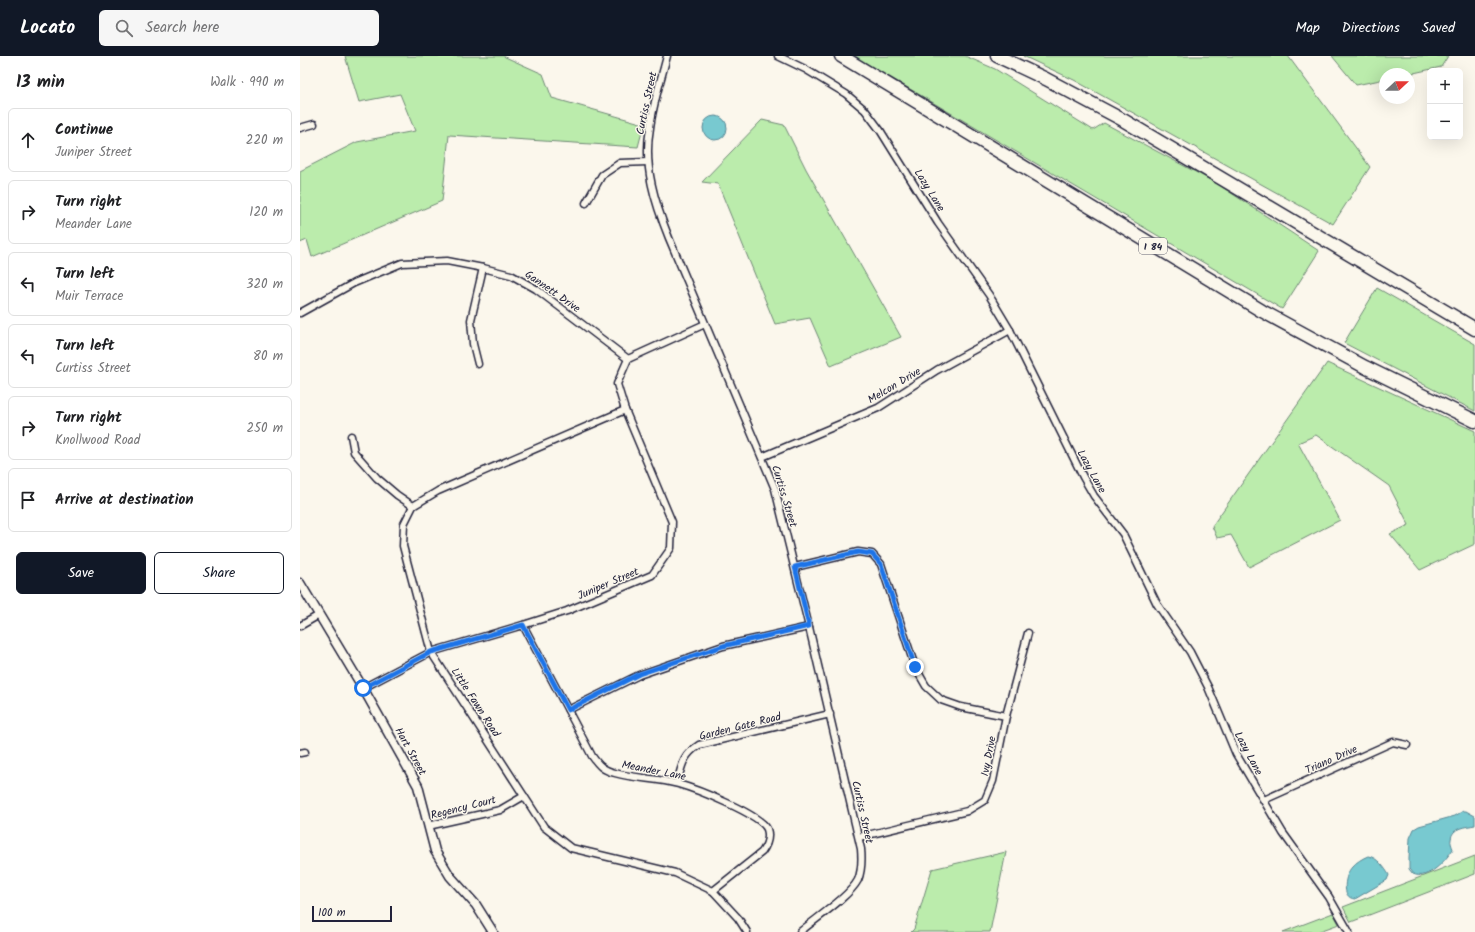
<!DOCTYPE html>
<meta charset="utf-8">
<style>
body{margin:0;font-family:Kalam,sans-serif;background:#f6f6f6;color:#202124}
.controls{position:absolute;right:12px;top:12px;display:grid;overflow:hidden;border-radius:6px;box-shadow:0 4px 16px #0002}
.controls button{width:36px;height:36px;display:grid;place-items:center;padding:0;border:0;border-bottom:1px solid #e0e0e0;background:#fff;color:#202124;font:20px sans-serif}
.compass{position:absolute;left:1079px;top:12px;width:36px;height:36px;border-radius:50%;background:#fff;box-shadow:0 4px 16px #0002;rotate:68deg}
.scale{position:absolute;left:12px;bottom:10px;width:80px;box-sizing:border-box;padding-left:4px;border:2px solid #22223b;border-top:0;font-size:11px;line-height:14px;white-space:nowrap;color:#22223b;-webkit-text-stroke:3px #fbf7ec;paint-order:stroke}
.stop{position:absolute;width:12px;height:12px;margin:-9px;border:3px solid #1a73e8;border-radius:50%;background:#fff}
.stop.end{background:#1a73e8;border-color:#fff;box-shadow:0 1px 4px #0008}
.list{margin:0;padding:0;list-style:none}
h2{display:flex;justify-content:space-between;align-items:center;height:52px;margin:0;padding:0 16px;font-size:17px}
h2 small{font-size:13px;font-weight:400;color:#757577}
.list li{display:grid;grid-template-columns:26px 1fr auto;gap:12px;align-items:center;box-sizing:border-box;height:64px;margin:0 8px 8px;padding:0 8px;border:1px solid #e0e0e0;border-radius:6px}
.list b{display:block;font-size:15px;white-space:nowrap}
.list p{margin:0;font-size:13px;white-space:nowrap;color:#757577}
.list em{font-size:13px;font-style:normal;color:#757577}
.actions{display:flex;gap:8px;padding:12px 16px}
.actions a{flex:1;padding:9px 0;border:1px solid #111827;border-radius:6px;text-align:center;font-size:14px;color:#111827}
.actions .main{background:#111827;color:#fff}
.icon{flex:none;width:22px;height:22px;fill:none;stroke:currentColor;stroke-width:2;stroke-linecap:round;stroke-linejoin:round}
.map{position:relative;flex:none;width:1175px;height:876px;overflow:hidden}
header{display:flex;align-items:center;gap:24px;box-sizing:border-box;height:56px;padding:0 20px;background:#111827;color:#fff}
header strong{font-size:19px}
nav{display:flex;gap:22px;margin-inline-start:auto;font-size:14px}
.search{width:280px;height:36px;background:#f6f6f6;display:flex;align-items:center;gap:10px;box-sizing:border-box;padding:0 14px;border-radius:6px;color:#757577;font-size:15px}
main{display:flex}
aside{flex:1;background:#fff}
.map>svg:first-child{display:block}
</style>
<header>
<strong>Locato</strong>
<div class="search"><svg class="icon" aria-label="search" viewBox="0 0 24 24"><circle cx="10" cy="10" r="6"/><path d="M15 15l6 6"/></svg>Search here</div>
<nav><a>Map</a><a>Directions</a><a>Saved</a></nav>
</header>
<main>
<aside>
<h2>13 min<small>Walk · 990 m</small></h2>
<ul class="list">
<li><svg class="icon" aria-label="ahead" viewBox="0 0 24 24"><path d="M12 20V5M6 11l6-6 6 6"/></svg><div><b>Continue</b><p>Juniper Street</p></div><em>220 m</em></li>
<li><svg class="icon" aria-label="right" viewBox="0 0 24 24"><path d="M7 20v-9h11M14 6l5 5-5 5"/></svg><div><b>Turn right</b><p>Meander Lane</p></div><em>120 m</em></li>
<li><svg class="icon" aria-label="left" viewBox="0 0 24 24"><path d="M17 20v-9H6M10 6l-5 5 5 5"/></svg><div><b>Turn left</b><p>Muir Terrace</p></div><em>320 m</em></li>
<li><svg class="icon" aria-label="left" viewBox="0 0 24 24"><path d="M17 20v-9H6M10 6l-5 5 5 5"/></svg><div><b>Turn left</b><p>Curtiss Street</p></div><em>80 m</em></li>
<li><svg class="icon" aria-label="right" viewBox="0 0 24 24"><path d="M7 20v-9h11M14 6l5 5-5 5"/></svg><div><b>Turn right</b><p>Knollwood Road</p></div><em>250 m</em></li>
<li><svg class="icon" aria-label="arrive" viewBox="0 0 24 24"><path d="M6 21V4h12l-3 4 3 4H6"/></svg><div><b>Arrive at destination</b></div></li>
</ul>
<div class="actions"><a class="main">Save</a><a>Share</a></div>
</aside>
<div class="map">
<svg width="1175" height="876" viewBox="0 0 1175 876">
<rect width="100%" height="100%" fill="#fbf7ec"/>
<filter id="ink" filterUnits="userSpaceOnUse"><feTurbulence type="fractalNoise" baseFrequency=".025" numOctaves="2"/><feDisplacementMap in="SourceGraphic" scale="8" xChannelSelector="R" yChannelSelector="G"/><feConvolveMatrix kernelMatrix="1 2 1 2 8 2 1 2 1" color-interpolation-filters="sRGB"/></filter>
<g filter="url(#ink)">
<!-- green -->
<g fill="#bbecac" stroke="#6e8774">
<polygon points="45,0 203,0 243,18 252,42 344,68 338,91 149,79 142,145 12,201 7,184 0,187 0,115 57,86 115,75 100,38 59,46"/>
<polygon points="549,0 665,0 695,13 793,74 804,67 916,127 1019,195 982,253 593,23"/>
<polygon points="723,0 988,0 1070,111 1033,168 774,24"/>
<polygon points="1032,0 1148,0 1141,11 1109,18 1085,18 1085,23 1056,29"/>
<polygon points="462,64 484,69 506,113 601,281 531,310 510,262 475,268 418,128 402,126"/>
<polygon points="1077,232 1175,288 1175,355 1044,287"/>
<polygon points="1027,307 1175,375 1175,488 1120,514 1090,478 1109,469 1089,430 1016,379 998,387 1040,464 949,511 931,479 917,482 912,470"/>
<polygon points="706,796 690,876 611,876 614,873 632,813"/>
<polygon points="1175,800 1175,818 1051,866 1043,851"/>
<polygon points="1033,857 1039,868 1017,876 983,876"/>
</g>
<!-- water -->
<g fill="#78c9d0" stroke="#568694">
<circle cx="415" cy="72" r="12"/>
<path d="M 1163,755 L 1166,755 L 1175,760 L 1175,769 C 1166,771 1152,771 1151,783 C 1150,786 1152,790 1153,793 C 1146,804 1128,825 1113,818 L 1109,813 L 1109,802 L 1110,782 L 1114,773 L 1119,770 L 1155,760 Z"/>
<path d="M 1068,800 C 1077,801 1085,812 1089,819 L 1087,824 L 1055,843 C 1040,842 1045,818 1052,811 C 1056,806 1063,802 1068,800 Z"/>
</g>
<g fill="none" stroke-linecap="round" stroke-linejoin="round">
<!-- minor casing -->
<g stroke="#22223b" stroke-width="9">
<g id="minor">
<path d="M 367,0 C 361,24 353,47 350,72 C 343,110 355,147 369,182 L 475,433 L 509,571 L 561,793 C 562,804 562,814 558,824 C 549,841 515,863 500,876"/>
<polyline points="478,0 505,13 546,38 565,54 580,74 638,167 689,239 710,274 783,421 794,440 823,478 857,548 890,596 908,631 936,698 983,777 1029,841 1049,876"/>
<polyline points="0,72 14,68"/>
<polyline points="286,147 302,119 320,107 348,106"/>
<polyline points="0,257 54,227 102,207 147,205 183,212 211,219 236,233 328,303"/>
<polyline points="178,308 173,288 171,264 183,212"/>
<polyline points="325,354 138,435 113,450 104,468 103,490 131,596 244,771 271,792 375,817 413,835 438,862 447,876"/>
<polyline points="51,380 54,396 77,422 97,439 113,450"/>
<polyline points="462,401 578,352 637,314 710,274"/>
<polyline points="495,511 558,496 572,498 581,508 615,611 626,630 641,644 661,651 706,660"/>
<path d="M 223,569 L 292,700 C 299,710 303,714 315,717 C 336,723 358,722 378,728 C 396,733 460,758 467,773 C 470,782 467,789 462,796 L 413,835"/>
<polyline points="0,570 19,559"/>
<polyline points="63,632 131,596 223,569 267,555 352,519 371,492 372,466 325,354 317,328 328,303 405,268"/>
<polyline points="268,654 339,619 423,590 509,571"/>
<polyline points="0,697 5,696"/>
<path d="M 377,727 C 382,710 382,700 399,689 L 530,658"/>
<polyline points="964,744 1093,686 1107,689"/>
<polyline points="128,770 200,754 224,740"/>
<polyline points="559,781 667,755 685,744 693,725 706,660 728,577"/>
</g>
</g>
<!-- tertiary casing -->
<g stroke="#22223b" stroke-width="11">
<polyline id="tertiary" points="0,527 63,632 118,730 135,795 150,820 176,849 193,876"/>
</g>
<!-- motorway casing -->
<g stroke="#22223b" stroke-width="15">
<g id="motorway">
<polyline points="541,0 962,255 1065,311 1175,365"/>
<polyline points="697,0 746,23 823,64 1175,273"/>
</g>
</g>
<!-- minor -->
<use href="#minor" stroke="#fbf7ec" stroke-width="6"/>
<!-- tertiary -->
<use href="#tertiary" stroke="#fbf7ec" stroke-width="8"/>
<!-- motorway -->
<use href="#motorway" stroke="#fbf7ec" stroke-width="12"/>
</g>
</g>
<g fill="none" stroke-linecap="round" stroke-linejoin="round" filter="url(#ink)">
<!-- route -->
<polyline stroke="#1a73e8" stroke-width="5" points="63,632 131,596 223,569 268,654 339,618 423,590 509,570 495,511 558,496 572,498 581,508 615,611"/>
</g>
<g text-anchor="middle" stroke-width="3" stroke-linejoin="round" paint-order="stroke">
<!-- shield labels -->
<rect fill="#fbf7ec" stroke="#636270" stroke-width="1" x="839" y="182" width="28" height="16" rx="3"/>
<g font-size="10" font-weight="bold" fill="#22223b">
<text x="853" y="194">I 84</text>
</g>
<!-- street labels -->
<g font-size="11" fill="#22223b" stroke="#fbf7ec">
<text transform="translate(346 47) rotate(-78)" y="4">Curtiss Street</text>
<text transform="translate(630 134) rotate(58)" y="4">Lazy Lane</text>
<text transform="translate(253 235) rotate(35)" y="4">Gannett Drive</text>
<text transform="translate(594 329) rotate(-31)" y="4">Melcon Drive</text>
<text transform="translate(792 415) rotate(61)" y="4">Lazy Lane</text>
<text transform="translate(485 440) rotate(73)" y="4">Curtiss Street</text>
<text transform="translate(308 527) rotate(-23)" y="4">Juniper Street</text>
<text transform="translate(176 646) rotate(57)" y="4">Little Fawn Road</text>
<text transform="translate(440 670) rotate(-14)" y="4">Garden Gate Road</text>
<text transform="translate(111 695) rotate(61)" y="4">Hart Street</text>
<text transform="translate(949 697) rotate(62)" y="4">Lazy Lane</text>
<text transform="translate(688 700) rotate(-79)" y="4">Ivy Drive</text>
<text transform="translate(1031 703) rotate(-24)" y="4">Triano Drive</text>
<text transform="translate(354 714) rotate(11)" y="4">Meander Lane</text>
<text transform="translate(163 751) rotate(-14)" y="4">Regency Court</text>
<text transform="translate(563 756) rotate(77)" y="4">Curtiss Street</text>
</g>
</g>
</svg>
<div class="controls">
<button>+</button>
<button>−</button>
</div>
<svg class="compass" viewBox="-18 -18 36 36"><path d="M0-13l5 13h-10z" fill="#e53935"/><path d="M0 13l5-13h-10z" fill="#757577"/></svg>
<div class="scale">100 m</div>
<div class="stop" style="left:63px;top:632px"></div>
<div class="stop end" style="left:615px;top:611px"></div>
</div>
</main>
